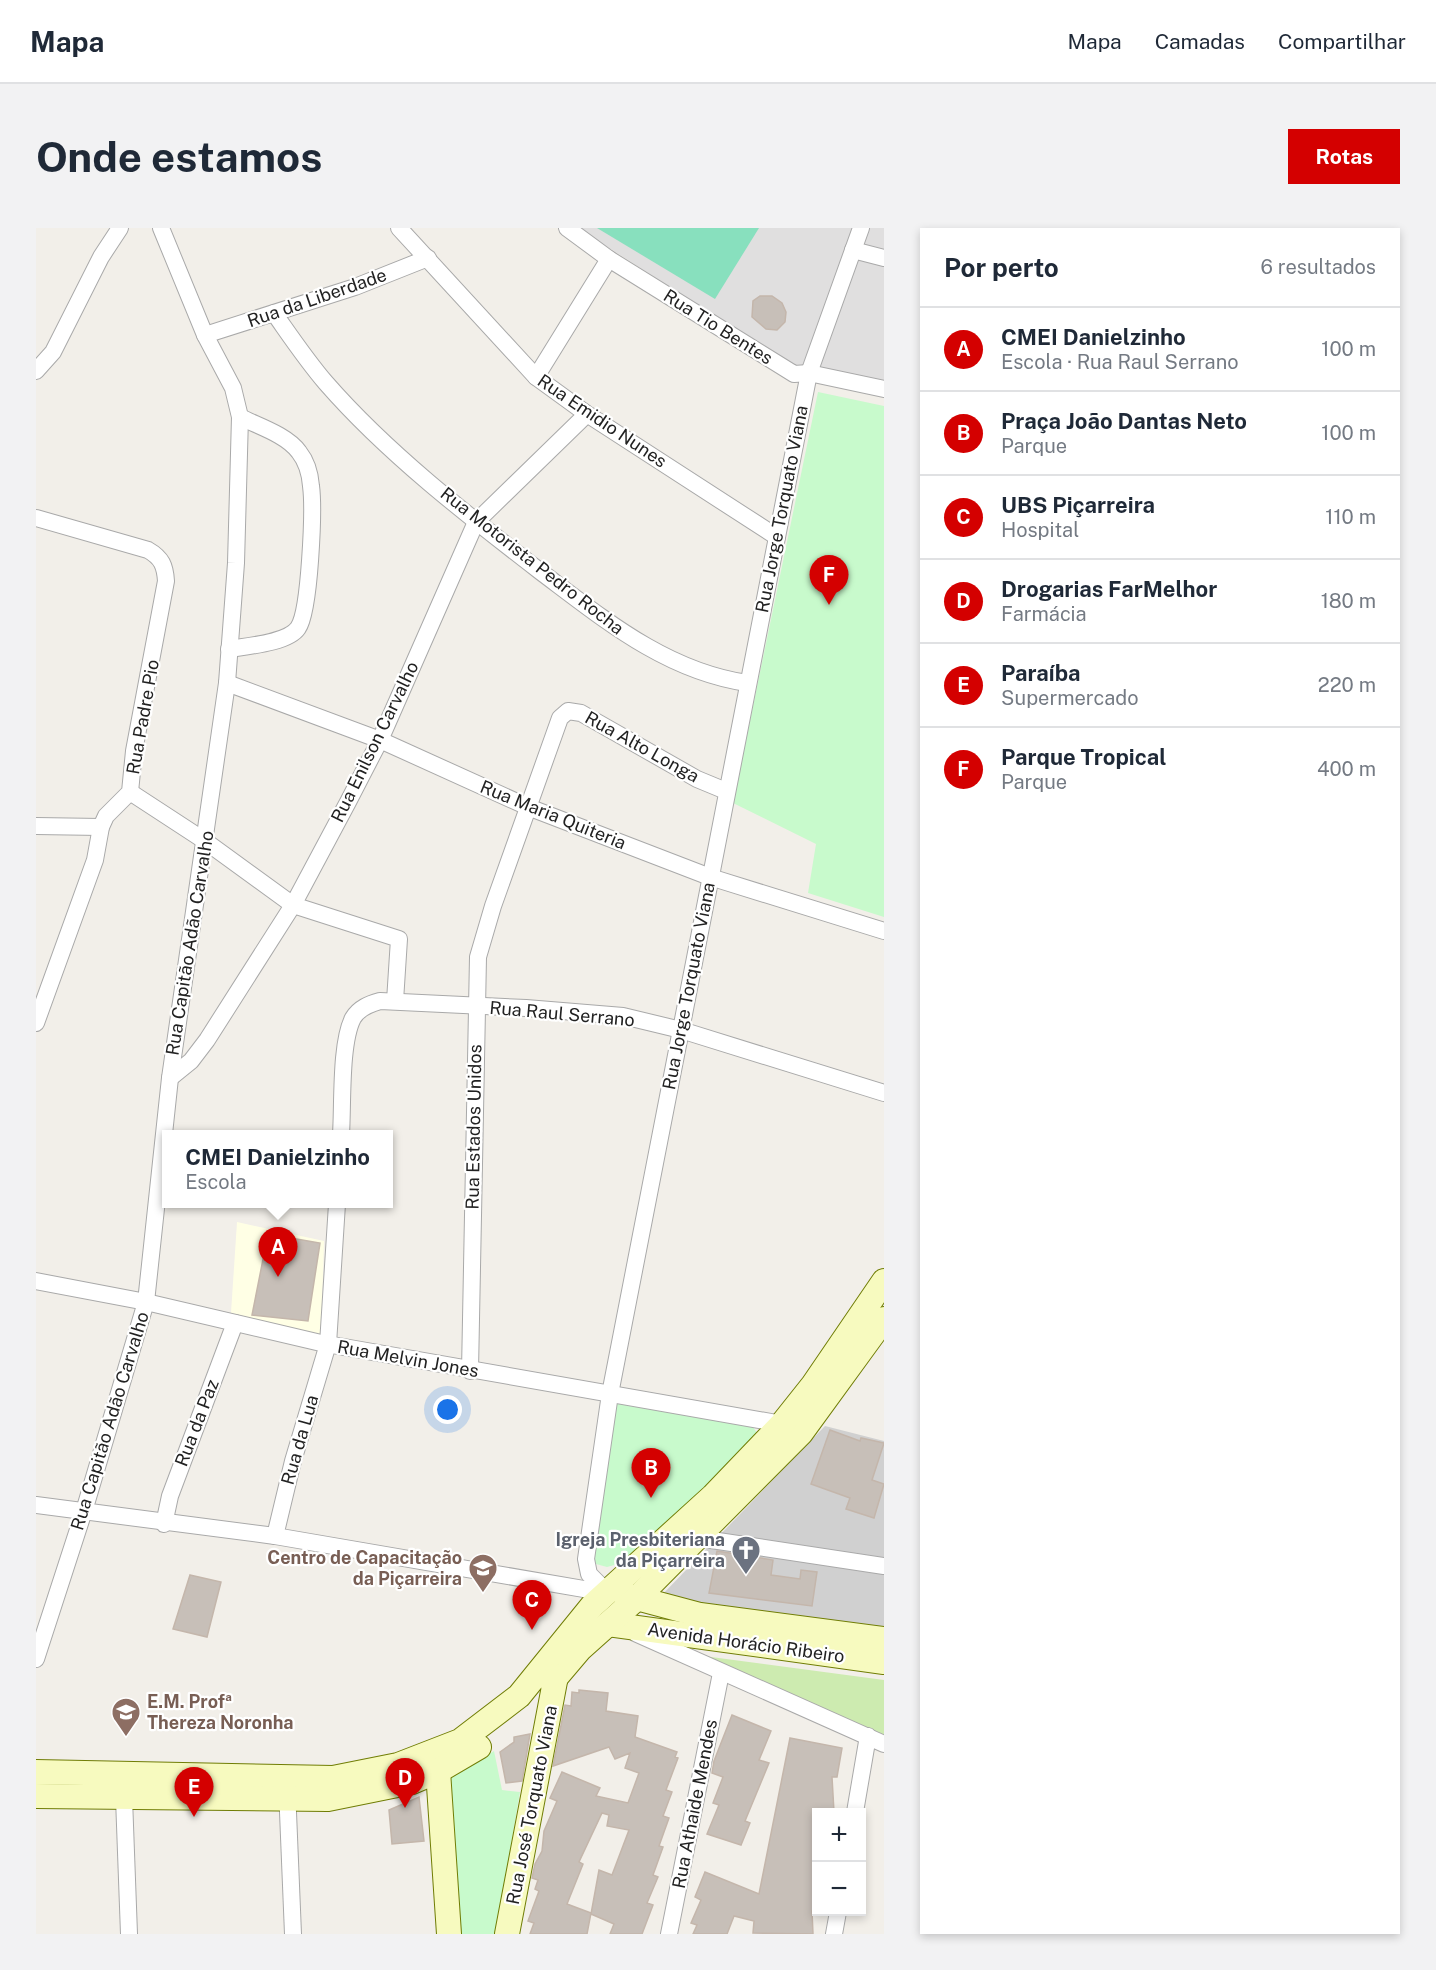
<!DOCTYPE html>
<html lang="pt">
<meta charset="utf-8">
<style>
body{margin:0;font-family:"Public Sans",sans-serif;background:#f2f2f3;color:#1f2937}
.controls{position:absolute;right:18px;bottom:18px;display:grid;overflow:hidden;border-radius:0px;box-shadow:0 3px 9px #0003}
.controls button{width:54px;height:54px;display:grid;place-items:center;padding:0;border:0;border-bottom:2px solid #e0e1e3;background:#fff;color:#1f2937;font:30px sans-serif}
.you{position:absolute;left:412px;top:1182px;width:21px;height:21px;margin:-15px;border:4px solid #fff;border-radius:50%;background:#1a73e8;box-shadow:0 0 0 9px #1a73e833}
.badge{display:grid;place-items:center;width:39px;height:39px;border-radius:50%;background:#d40000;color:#fff;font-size:20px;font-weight:700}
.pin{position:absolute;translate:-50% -50px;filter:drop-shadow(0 2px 3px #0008)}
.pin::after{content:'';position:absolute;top:32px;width:21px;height:18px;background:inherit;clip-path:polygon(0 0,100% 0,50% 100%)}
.popup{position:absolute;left:126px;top:902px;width:231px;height:78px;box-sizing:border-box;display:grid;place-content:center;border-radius:0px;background:#fff;filter:drop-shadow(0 2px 4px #0005);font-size:20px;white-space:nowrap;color:#747a83}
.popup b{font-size:22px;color:#1f2937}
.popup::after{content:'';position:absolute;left:50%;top:100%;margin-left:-12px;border:12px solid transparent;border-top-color:#fff}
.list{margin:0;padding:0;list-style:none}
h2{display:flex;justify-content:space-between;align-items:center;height:78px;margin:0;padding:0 24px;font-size:26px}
h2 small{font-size:20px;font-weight:400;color:#747a83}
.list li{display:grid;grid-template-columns:39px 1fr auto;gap:18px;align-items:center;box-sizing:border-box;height:84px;padding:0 24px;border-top:2px solid #e0e1e3}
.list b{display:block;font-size:22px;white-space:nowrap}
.list p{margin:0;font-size:20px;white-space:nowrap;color:#747a83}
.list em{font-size:20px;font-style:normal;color:#747a83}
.map{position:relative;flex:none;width:848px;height:1706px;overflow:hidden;border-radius:0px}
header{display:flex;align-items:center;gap:36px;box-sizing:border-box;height:84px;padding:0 30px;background:#fff;border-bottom:2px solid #e0e1e3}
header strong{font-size:28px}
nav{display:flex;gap:33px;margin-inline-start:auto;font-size:21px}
.intro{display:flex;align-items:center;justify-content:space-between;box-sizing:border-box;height:144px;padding:0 36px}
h1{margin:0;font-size:42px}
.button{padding:15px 27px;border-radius:0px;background:#d40000;color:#fff;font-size:21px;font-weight:700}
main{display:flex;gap:36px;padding:0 36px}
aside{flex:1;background:#fff;border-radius:0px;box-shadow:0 3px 9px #0003}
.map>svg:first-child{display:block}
</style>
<header>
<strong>Mapa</strong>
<nav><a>Mapa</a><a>Camadas</a><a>Compartilhar</a></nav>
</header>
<div class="intro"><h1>Onde estamos</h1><a class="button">Rotas</a></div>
<main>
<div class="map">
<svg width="848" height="1706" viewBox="0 0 848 1706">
<rect width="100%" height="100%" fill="#f2efe9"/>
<!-- residential -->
<polygon fill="#e0dfdf" points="542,0 848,0 848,165 776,150"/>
<!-- education -->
<polygon fill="#ffffe5" points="201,994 288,1013 285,1107 195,1085"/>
<!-- religious -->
<polygon fill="#d0d0d0" points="789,1198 848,1213 848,1403 626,1373 625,1368"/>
<!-- grass -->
<polygon fill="#cdebb0" points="660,1427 848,1452 848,1511"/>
<!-- park -->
<g fill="#c8facc">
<polygon points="782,164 848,178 848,689 772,665 780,616 697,575"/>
<polygon points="581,1175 717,1199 725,1211 600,1331 571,1339 560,1336 558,1330"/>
<polygon points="458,1523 466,1562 484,1564 460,1706 418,1706 413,1551"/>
</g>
<!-- pitch -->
<polygon fill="#88e0be" points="561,0 723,0 679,71"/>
<!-- building -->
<g fill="#c7bfb8" stroke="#c4b6ab" stroke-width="1.5">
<polygon points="724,68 736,68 746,75 750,84 749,94 741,102 730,101 716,89 717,73"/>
<polygon points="232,1006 284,1015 272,1093 216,1087"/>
<polygon points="794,1202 824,1213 825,1210 848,1215 836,1252 848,1256 838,1290 810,1281 814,1270 775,1256"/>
<polygon points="681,1323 737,1332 735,1347 764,1351 765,1342 781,1344 776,1378 673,1365"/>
<polygon points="154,1347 185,1354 171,1409 137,1401"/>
<polygon points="543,1462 572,1465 570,1483 602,1488 599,1509 641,1524 639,1529 642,1530 630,1562 636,1564 627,1588 633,1590 623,1618 627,1619 617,1647 622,1649 611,1675 617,1677 606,1706 574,1706 578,1696 555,1686 563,1642 576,1647 593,1602 571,1598 573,1587 566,1585 543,1634 547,1636 531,1676 555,1685 551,1706 494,1706 498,1695 492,1693 503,1663 499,1661 502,1652 496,1650 499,1636 506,1623 508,1603 521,1573 514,1570 526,1544 564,1560 560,1568 592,1575 603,1545 589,1540 594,1525 579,1531 573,1519 517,1538 529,1477 535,1478 536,1464 543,1465"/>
<polygon points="696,1487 735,1503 723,1532 733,1535 709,1593 714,1595 705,1617 671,1606 683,1577 677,1575 687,1549 676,1545 678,1533"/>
<polygon points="494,1506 486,1553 470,1555 464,1524 478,1514 478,1509"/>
<polygon points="754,1510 806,1520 801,1549 796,1549 798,1584 780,1584 780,1683 776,1683 777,1706 717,1705 718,1693 698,1688 691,1706 657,1706 661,1697 655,1695 665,1672 659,1669 669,1644 723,1666"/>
<polygon points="383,1569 388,1613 356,1616 353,1582"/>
</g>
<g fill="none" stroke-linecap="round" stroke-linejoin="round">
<!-- street casing -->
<g stroke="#a9a9a9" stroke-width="18">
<g id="street">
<polyline points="363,0 500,149 551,186 741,309"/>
<polyline points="531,0 573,31 758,146 773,145 848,161"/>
<polyline points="817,22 848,30"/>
<path d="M 238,85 C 255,109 271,133 290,155 C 351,225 431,287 505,344 C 569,392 630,443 711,455"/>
<polyline points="169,107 319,59 392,30"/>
<polyline points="0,143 17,124 65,29 84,0"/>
<polyline points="500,149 573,31"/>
<path d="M 0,290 L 112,322 C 126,330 129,338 130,353 L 98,523 L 94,564 L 70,588 L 65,599 L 59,632 L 0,795"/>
<path d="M 193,421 C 211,418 252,415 262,400 C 274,383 278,281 275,258 C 274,245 271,234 263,224 C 251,207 222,198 204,189"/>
<polyline points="191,455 344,512 492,579 674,649 848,703"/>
<polyline points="94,564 169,613 257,677 363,711 359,773"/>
<polyline points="0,598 65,599"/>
<polyline points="134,850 155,833 171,812 257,677 312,574 344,512 440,294 551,186"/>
<path d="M 305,906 C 307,877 304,815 317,790 C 323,780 333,776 344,773 L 490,780 L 587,788 L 645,802 L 848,865"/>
<polyline points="0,1053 110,1074 285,1115 746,1196"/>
<polyline points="434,1143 442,729 457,678 524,490 532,483 545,485 661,551 690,563"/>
<polyline points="0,1277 239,1308 571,1365"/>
<polyline points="128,1296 134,1268 199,1095"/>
<polyline points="239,1308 257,1233 292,1116 301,976"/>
<polyline points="662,1310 848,1338"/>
<polyline points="572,1365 553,1346 550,1331 574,1166 773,145 825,0"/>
<polyline points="599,1405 848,1516"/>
<polyline points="0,1431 48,1283 110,1074 134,850 191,455 200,335 204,189 197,160 169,107 125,0"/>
<polyline points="251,1560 257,1706"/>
<polyline points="88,1570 93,1706"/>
<polyline points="819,1584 832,1508"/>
<polyline points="633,1706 685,1445"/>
<polyline points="798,1706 802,1684"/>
</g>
</g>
<!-- secondary casing -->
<g stroke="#707d05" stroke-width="26">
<g id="secondary">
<polyline points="589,1367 664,1387 848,1411"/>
<polyline points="572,1396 848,1434"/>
<polyline points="516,1454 544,1421 601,1370 765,1205 848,1091"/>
<polyline points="402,1543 413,1706"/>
<polyline points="0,1544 297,1550 362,1537 424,1513 483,1468 556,1378 677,1268 746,1196 777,1157 848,1053"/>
<polyline points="0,1568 292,1571 376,1554 402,1543 443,1519"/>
<polyline points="471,1706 520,1448"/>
</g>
</g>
<!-- street -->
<use href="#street" stroke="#fff" stroke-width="16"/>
<!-- secondary -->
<use href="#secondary" stroke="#f7fabf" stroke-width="24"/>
</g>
<!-- icons -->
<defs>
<g id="church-pin" transform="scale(1.5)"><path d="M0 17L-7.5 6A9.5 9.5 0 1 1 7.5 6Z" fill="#6b7280" stroke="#fff"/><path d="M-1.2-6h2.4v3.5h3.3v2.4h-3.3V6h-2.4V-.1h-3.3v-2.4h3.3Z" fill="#fff"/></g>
<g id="university-pin" transform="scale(1.5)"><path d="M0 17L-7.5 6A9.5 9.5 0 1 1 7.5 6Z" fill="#8d6e63" stroke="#fff"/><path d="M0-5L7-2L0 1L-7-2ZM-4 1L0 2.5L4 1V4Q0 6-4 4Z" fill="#fff"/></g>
<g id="school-pin" transform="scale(1.5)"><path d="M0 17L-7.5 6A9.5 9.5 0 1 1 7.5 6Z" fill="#8d6e63" stroke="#fff"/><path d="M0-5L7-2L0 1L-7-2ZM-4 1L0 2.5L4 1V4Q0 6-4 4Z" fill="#fff"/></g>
</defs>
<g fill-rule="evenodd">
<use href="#church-pin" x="710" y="1322"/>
<use href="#university-pin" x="447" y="1340"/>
<use href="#school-pin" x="90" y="1484"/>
</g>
<g text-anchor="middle" stroke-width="4.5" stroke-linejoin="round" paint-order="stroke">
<!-- street labels -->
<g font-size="18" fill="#222" stroke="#fff">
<text transform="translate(281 70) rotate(-19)" y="6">Rua da Liberdade</text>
<text transform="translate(682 99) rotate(32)" y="6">Rua Tio Bentes</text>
<text transform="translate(566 193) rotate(34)" y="6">Rua Emidio Nunes</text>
<text transform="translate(746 281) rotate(-79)" y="6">Rua Jorge Torquato Viana</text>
<text transform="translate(496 333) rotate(38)" y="6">Rua Motorista Pedro Rocha</text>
<text transform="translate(107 489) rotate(-80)" y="6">Rua Padre Pio</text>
<text transform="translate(339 514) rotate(-64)" y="6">Rua Enilson Carvalho</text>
<text transform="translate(606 519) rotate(29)" y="6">Rua Alto Longa</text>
<text transform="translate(517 587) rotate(22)" y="6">Rua Maria Quiteria</text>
<text transform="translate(154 715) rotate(-81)" y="6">Rua Capitão Adão Carvalho</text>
<text transform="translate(653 758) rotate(-79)" y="6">Rua Jorge Torquato Viana</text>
<text transform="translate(526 786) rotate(5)" y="6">Rua Raul Serrano</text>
<text transform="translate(438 899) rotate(-89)" y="6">Rua Estados Unidos</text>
<text transform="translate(372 1131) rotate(10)" y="6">Rua Melvin Jones</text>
<text transform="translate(74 1193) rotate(-73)" y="6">Rua Capitão Adão Carvalho</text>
<text transform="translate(161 1195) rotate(-69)" y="6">Rua da Paz</text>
<text transform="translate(264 1212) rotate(-74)" y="6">Rua da Lua</text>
<text transform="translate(710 1415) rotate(8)" y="6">Avenida Horácio Ribeiro</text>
<text transform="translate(659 1576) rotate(-79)" y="6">Rua Athaide Mendes</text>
<text transform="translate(496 1577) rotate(-79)" y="6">Rua José Torquato Viana</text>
</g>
<!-- worship labels -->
<g font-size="18" font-weight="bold" fill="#5b616d" stroke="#fff" text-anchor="end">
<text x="689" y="1318">Igreja Presbiteriana<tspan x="689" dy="21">da Piçarreira</tspan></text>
</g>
<!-- education labels -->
<g font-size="18" font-weight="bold" fill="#785e54" stroke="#fff" text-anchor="end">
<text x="426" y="1336">Centro de Capacitação<tspan x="426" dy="21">da Piçarreira</tspan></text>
<text x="111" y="1480" text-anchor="start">E.M. Profª<tspan x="111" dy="21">Thereza Noronha</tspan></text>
</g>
</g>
</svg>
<div class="controls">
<button>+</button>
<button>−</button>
</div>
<div class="you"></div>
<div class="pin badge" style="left:242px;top:1049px">A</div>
<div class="popup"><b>CMEI Danielzinho</b>Escola</div>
<div class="pin badge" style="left:615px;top:1270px">B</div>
<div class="pin badge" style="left:496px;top:1402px">C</div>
<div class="pin badge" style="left:369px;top:1580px">D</div>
<div class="pin badge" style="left:158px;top:1589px">E</div>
<div class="pin badge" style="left:793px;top:377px">F</div>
</div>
<aside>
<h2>Por perto<small>6 resultados</small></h2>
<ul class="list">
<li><span class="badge">A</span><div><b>CMEI Danielzinho</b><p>Escola · Rua Raul Serrano</p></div><em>100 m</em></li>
<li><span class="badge">B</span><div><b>Praça João Dantas Neto</b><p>Parque</p></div><em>100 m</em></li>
<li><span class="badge">C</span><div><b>UBS Piçarreira</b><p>Hospital</p></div><em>110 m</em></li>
<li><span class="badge">D</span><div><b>Drogarias FarMelhor</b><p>Farmácia</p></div><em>180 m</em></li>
<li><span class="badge">E</span><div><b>Paraíba</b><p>Supermercado</p></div><em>220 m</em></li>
<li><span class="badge">F</span><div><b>Parque Tropical</b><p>Parque</p></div><em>400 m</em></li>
</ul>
</aside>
</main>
